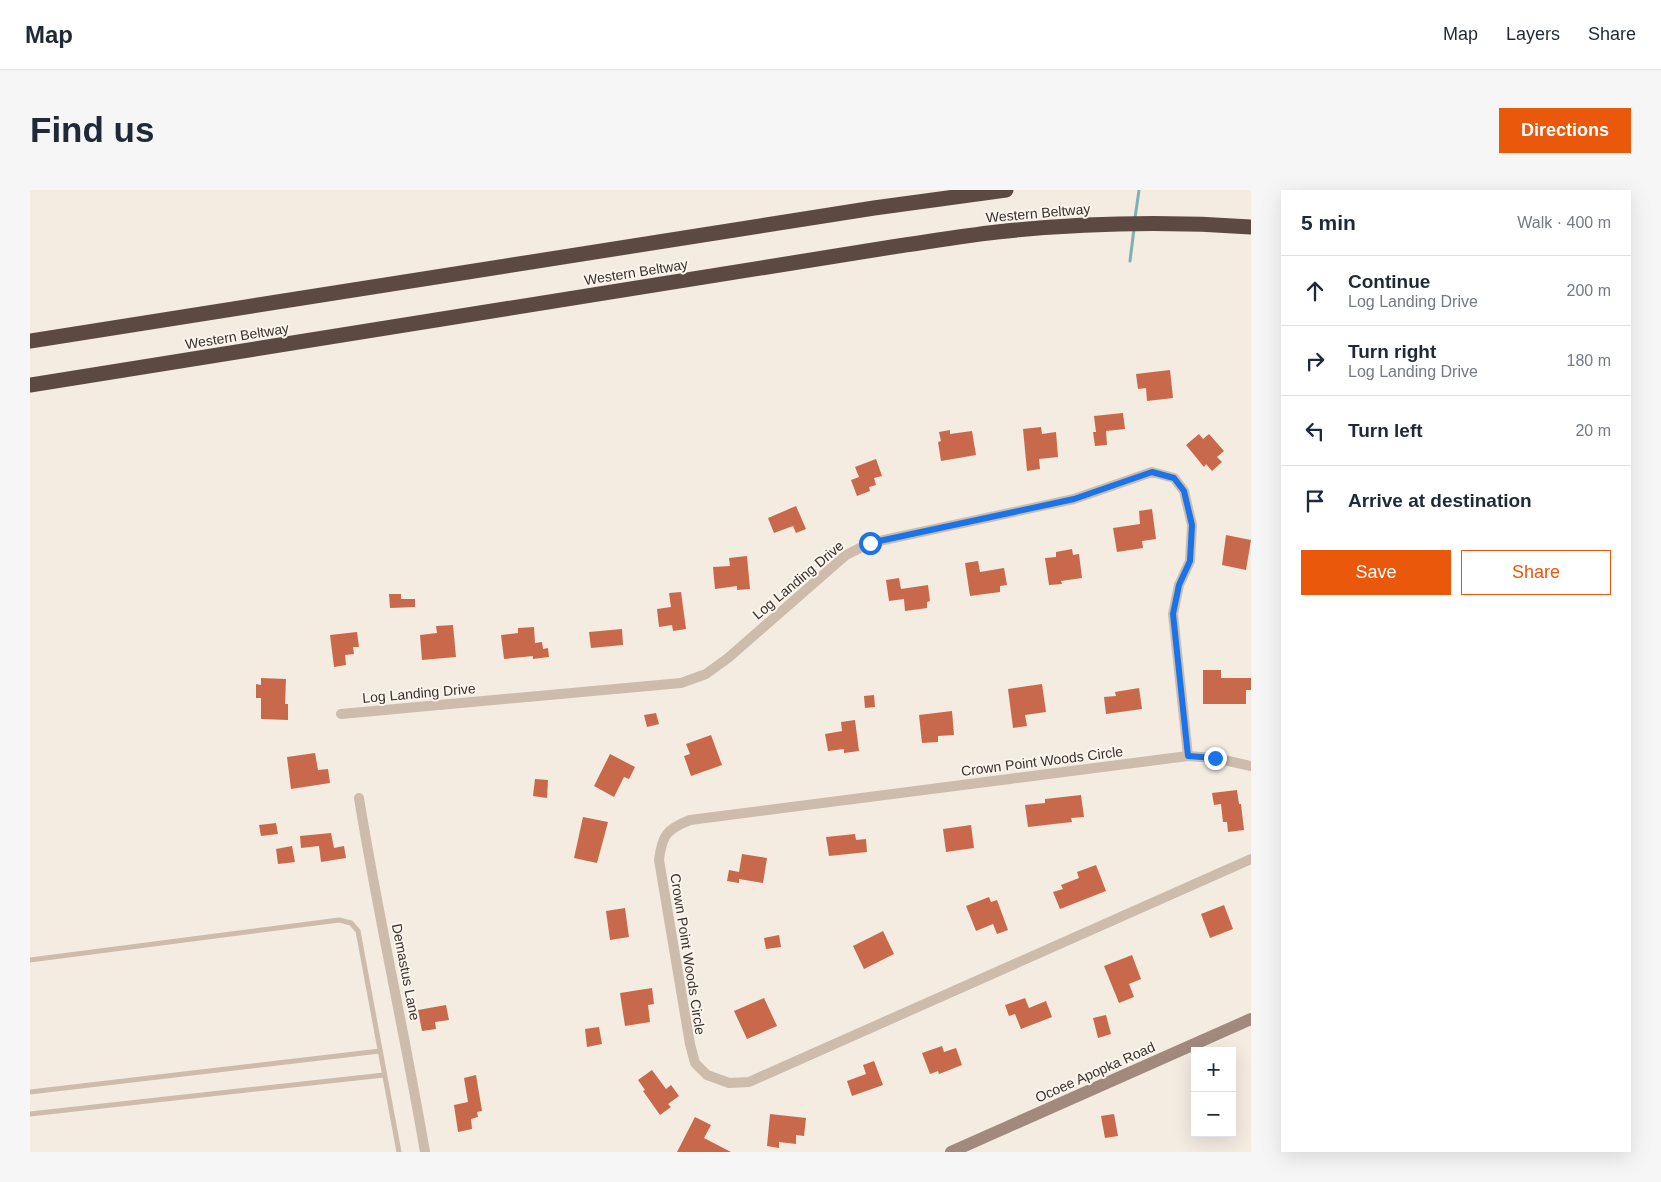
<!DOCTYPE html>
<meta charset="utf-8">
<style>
body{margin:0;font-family:Arial,sans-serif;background:#f6f6f7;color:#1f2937}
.controls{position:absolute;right:15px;bottom:15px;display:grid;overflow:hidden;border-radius:0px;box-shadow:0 5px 20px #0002}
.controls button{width:45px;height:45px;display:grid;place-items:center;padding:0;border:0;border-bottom:1px solid #e0e1e3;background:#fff;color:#1f2937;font:25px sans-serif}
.stop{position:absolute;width:15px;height:15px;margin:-11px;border:4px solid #1a73e8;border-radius:50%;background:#fff}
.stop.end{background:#1a73e8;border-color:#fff;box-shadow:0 1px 5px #0008}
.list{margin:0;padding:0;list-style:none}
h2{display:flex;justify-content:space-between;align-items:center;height:65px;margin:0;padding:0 20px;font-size:21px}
h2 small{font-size:16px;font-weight:400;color:#747a83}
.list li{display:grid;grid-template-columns:32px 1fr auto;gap:15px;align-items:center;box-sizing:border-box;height:70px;padding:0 20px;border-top:1px solid #e0e1e3}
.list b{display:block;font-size:19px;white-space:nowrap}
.list p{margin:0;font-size:16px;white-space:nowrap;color:#747a83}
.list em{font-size:16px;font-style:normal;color:#747a83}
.actions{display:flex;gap:10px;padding:15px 20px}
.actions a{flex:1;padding:11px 0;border:1px solid #ea580c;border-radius:0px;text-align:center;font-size:18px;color:#ea580c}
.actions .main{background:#ea580c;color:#fff}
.icon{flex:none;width:28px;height:28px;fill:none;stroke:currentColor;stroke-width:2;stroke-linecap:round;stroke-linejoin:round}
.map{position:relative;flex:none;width:1221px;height:962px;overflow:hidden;border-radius:0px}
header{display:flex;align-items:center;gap:30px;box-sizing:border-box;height:70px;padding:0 25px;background:#fff;border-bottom:1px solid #e0e1e3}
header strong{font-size:24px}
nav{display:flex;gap:28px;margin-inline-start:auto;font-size:18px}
.intro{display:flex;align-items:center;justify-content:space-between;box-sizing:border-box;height:120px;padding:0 30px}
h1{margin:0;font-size:35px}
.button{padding:12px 22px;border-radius:0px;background:#ea580c;color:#fff;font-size:18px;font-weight:700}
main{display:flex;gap:30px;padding:0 30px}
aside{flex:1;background:#fff;border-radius:0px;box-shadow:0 5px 20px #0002}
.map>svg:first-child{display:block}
</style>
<header>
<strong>Map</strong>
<nav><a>Map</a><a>Layers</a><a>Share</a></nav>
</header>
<div class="intro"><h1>Find us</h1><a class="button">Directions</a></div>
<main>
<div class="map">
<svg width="1221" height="962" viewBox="0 0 1221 962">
<rect width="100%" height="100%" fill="#f4ebe1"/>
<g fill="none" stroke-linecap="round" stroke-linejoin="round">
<!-- stream -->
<g stroke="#7fb0b2" stroke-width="3">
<polyline points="1105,28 1109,0"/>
<polyline points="1100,71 1104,39"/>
</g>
</g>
<!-- building -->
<g fill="#c8694b">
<polygon points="1140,180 1143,208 1117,211 1116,198 1108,199 1106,184"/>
<polygon points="1093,223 1095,239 1076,241 1077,255 1065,256 1063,242 1066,242 1064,226"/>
<polygon points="1011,237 1012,244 1026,242 1028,267 1009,269 1010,279 997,281 993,239"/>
<polygon points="920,240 920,244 942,241 946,265 911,271 908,252 911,251 909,242"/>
<polygon points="1169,244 1173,249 1179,244 1194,261 1187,267 1192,272 1182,281 1176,274 1174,277 1156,255"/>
<polygon points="846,269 852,286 844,288 846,295 839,297 840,301 827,306 821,290 829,287 825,277"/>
<polygon points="766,316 776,339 766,343 763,336 744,343 738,328"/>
<polygon points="1122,319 1126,349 1112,351 1113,358 1087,362 1083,338 1110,334 1109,321"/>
<polygon points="1196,345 1221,350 1216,380 1192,375"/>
<polygon points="1042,359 1043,365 1049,364 1052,388 1031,391 1032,394 1019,395 1015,368 1026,367 1026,362"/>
<polygon points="717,366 720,399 707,400 707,396 685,399 683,377 700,376 699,368"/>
<polygon points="948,371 950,382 974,378 977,395 970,396 970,402 940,406 935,373"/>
<polygon points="869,388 871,399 898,395 900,411 897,412 897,418 875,421 874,409 859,411 856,390"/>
<polygon points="651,402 656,439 643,441 642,435 629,437 627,419 641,417 639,403"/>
<polygon points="359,404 371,404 371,409 385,409 385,417 360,418"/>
<polygon points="423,435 426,467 392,470 390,445 407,443 406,436"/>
<polygon points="504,437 505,453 512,452 513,459 518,458 519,467 503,469 503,466 474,469 471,445 488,443 488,438"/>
<polygon points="592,439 593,455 561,458 559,442"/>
<polygon points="327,442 329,457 323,457 324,464 315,465 316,475 304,477 300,445"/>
<polygon points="1173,480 1191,480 1191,488 1221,488 1221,500 1216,500 1216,514 1173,514"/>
<polygon points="231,488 256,489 255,514 258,514 258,530 231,529 231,508 226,508 226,494 231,495"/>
<polygon points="1012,494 1016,522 995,525 997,536 983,538 978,499"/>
<polygon points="1109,498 1112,519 1076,524 1074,507 1086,506 1085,502"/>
<polygon points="844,505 845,517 835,518 834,506"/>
<polygon points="922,521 924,545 908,546 908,552 892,553 889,525"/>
<polygon points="626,523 629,534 617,537 614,525"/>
<polygon points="825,530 829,561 814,563 814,559 798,561 795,544 812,541 811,532"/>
<polygon points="681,545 692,575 661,586 654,566 660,564 656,554"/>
<polygon points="285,563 288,580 298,579 300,593 261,599 257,567"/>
<polygon points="580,564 605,577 599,589 594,587 584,607 564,596"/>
<polygon points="505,589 518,590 517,608 503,606"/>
<polygon points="1207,600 1209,614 1211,614 1214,640 1198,642 1197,632 1193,632 1191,614 1184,615 1182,603"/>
<polygon points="1051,605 1054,627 1041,628 1042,632 998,637 995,615 1015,613 1015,609"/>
<polygon points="553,627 578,632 567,673 544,668"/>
<polygon points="246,633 248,644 231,646 229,635"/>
<polygon points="941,635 944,658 916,662 913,639"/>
<polygon points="301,643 304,658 314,656 316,668 291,672 289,656 271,658 270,646"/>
<polygon points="825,644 826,650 836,649 837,662 799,666 796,647"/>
<polygon points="262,656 265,672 248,674 246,659"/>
<polygon points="712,664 737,668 733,693 709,689 709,693 697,691 699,680 709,682"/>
<polygon points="1066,675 1076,701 1030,719 1023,702 1033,699 1031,695 1049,688 1047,682"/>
<polygon points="959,707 961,712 967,710 978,740 967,744 963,734 946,741 936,716"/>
<polygon points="1194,715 1203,739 1180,748 1171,724"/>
<polygon points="595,718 599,747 580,750 576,721"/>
<polygon points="853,741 864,764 834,779 823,756"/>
<polygon points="749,745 751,757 736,759 734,748"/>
<polygon points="1102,765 1111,789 1099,794 1104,807 1089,813 1074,776"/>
<polygon points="622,798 624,814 618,815 620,832 595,836 590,803"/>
<polygon points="734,808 747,836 717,849 704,821"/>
<polygon points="995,808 999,818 1016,811 1022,827 991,839 985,824 979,826 975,815"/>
<polygon points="416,815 419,830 405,832 406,839 392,841 388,820"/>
<polygon points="1076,825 1081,844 1068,848 1063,828"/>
<polygon points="569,837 572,854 557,857 555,839"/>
<polygon points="912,856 914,862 926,858 932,875 909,884 908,881 900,884 892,863"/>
<polygon points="844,871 853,895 822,906 817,891 836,884 833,875"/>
<polygon points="622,880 636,899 641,895 649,906 638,914 641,917 630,925 613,901 615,900 608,890"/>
<polygon points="446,885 452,921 447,922 448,927 441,929 442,939 428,942 424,915 438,912 434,888"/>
<polygon points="740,924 776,928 774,946 766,945 766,954 749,952 749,958 737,956"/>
<polygon points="1084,924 1088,946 1075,948 1071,926"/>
<polygon points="665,927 681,935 674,948 701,962 647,962"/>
</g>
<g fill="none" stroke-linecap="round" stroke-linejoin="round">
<!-- lane -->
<g stroke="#cdbbac" stroke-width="5">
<polyline points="0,770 309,730 321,733 328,741 369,962"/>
<polyline points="0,902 350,861"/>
<polyline points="0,924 354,885"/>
</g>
<!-- street -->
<g stroke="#cdbbac" stroke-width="10">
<polyline points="311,524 651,493 676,484 698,468 816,365 840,353 1044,309 1122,282 1144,288 1154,301 1162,335 1160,371 1149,395 1143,424 1158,566"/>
<path d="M 1221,576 L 1185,568 L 1158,566 L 660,630 C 637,639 632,645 629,670 L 660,854 L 665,873 L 677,885 L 699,893 L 719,892 L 1221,669"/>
<path d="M 329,608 C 348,726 375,844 395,962"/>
</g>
<!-- secondary -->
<polyline stroke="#a18a7d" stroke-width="12" points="921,962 1221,829"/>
<!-- highway -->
<g stroke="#5c4a42" stroke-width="15">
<polyline points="0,151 844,18 976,0"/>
<path d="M 0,195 L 862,57 C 897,52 932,46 967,42 C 1051,33 1136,31 1221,37"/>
</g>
</g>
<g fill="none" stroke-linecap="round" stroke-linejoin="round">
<!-- route -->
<polyline stroke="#1a73e8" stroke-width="6" points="840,353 1044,309 1122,282 1144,288 1154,301 1162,335 1160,371 1149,395 1143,424 1158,566 1185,568"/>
</g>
<g text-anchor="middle" stroke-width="4" stroke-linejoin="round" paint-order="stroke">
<!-- street labels -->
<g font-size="14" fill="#3b302b" stroke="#fbf5ee">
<text transform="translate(1008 23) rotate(-5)" y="5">Western Beltway</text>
<text transform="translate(606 82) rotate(-9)" y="5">Western Beltway</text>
<text transform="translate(207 146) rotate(-9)" y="5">Western Beltway</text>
<text transform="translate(768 390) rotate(-40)" y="5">Log Landing Drive</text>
<text transform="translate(389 503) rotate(-5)" y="5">Log Landing Drive</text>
<text transform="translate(1012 571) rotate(-7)" y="5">Crown Point Woods Circle</text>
<text transform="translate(658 764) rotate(81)" y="5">Crown Point Woods Circle</text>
<text transform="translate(376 782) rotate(79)" y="5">Demastus Lane</text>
<text transform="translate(1065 882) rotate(-24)" y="5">Ocoee Apopka Road</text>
</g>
</g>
</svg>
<div class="controls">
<button>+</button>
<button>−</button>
</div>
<div class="stop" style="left:840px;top:353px"></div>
<div class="stop end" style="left:1185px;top:568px"></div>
</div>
<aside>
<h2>5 min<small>Walk · 400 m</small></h2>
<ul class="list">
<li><svg class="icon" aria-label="ahead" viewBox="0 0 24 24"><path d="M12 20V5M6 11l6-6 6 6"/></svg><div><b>Continue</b><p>Log Landing Drive</p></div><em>200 m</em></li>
<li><svg class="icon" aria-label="right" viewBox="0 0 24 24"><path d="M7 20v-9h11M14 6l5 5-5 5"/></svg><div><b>Turn right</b><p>Log Landing Drive</p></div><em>180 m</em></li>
<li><svg class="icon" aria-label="left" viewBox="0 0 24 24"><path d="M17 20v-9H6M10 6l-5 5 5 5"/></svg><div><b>Turn left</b></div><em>20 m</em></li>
<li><svg class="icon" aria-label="arrive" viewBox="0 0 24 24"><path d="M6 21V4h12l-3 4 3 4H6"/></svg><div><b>Arrive at destination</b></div></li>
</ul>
<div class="actions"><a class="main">Save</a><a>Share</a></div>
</aside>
</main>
